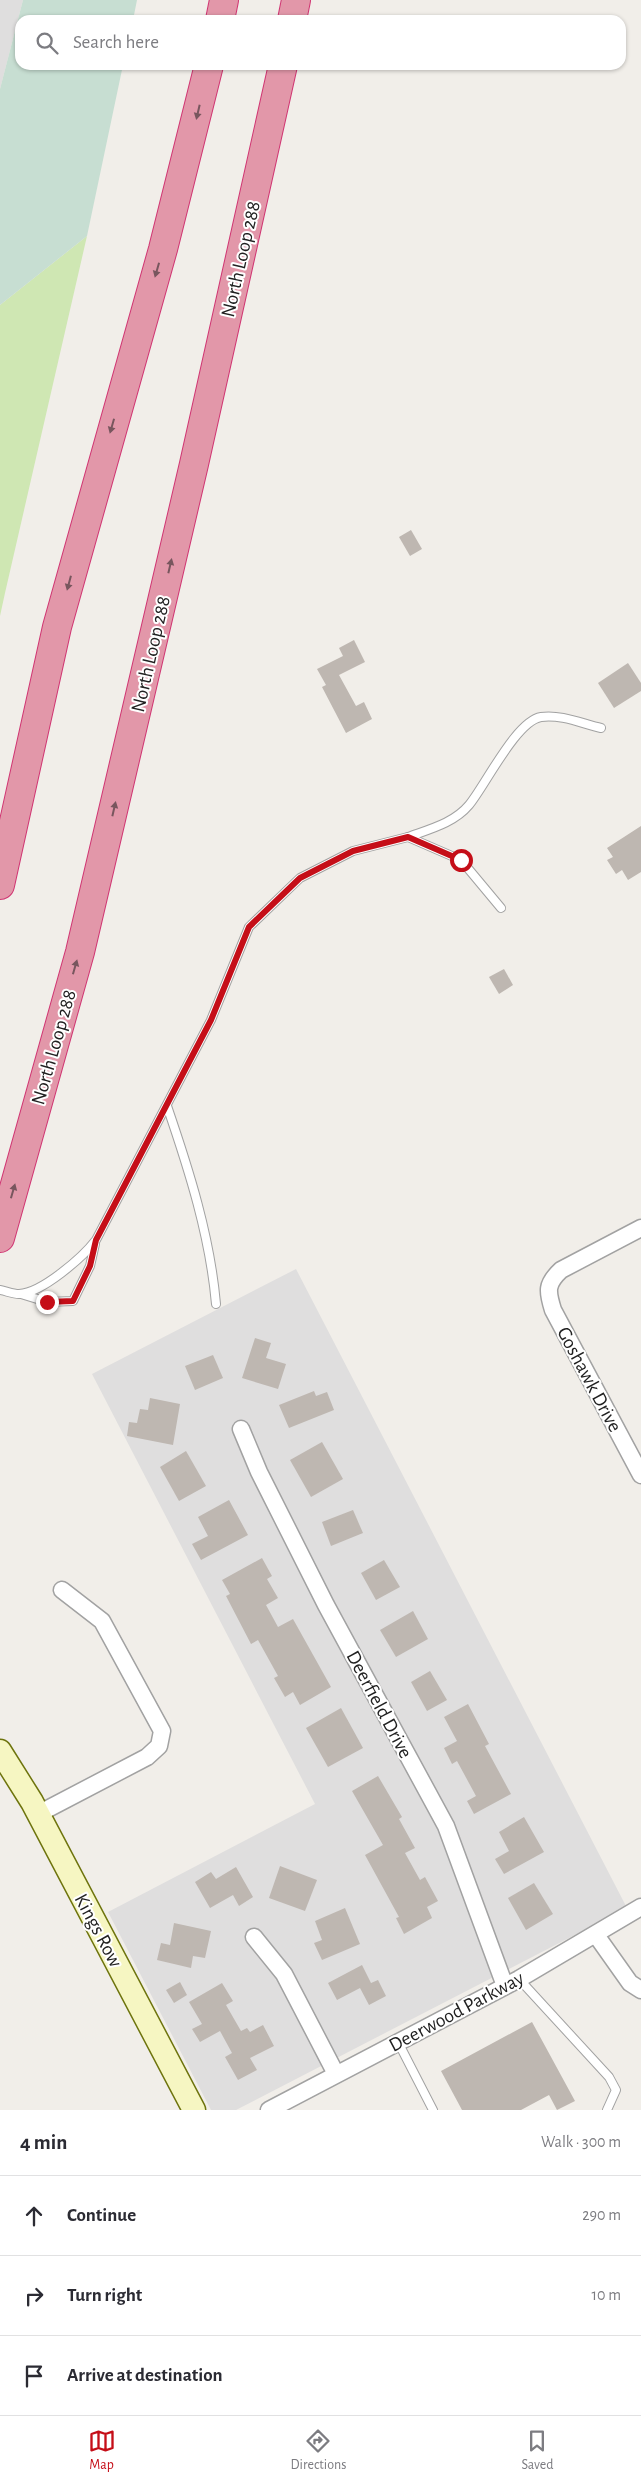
<!DOCTYPE html>
<meta charset="utf-8">
<style>
body{margin:0;font-family:"Alegreya Sans",sans-serif;background:#f2f2f3;color:#2b2b33}
.stop{position:absolute;width:15px;height:15px;margin:-11px;border:4px solid #c50e18;border-radius:50%;background:#fff}
.stop.end{background:#c50e18;border-color:#fff;box-shadow:0 1px 5px #0008}
.list{margin:0;padding:0;list-style:none}
h2{display:flex;justify-content:space-between;align-items:center;height:65px;margin:0;padding:0 20px;font-size:21px}
h2 small{font-size:16px;font-weight:400;color:#7c7c81}
.list li{display:grid;grid-template-columns:32px 1fr auto;gap:15px;align-items:center;box-sizing:border-box;height:80px;padding:0 20px;border-top:1px solid #e1e1e2}
.list b{display:block;font-size:19px;white-space:nowrap}
.list em{font-size:16px;font-style:normal;color:#7c7c81}
.icon{flex:none;width:28px;height:28px;fill:none;stroke:currentColor;stroke-width:2;stroke-linecap:round;stroke-linejoin:round}
.map{position:relative;flex:none;width:641px;height:2110px;overflow:hidden}
.search{position:absolute;background:#fff;box-shadow:0 1px 4px #0004;left:15px;right:15px;top:15px;height:55px;display:flex;align-items:center;gap:12px;box-sizing:border-box;padding:0 18px;border-radius:15px;color:#7c7c81;font-size:19px}
.sheet{height:305px;background:#fff}
nav{display:flex;justify-content:space-around;align-items:center;box-sizing:border-box;height:70px;border-top:1px solid #e1e1e2;background:#fff;font-size:14px;color:#7c7c81}
nav a{display:grid;justify-items:center;gap:2px}
nav .on{color:#c50e18}
.map>svg:first-child{display:block}
</style>
<div class="map">
<svg width="641" height="2110" viewBox="0 0 641 2110">
<rect width="100%" height="100%" fill="#f1eee9"/>
<!-- residential -->
<g fill="#dfdede">
<polygon points="0,0 23,0 0,89"/>
<polygon points="296,1269 627,1908 236,2110 211,2110 108,1912 315,1804 92,1374"/>
</g>
<!-- grass -->
<polygon fill="#cfe7b3" points="87,236 5,593 0,616 0,305"/>
<!-- wetland -->
<polygon fill="#c7ded2" points="23,0 137,0 133,20 20,20 20,65 123,65 87,236 0,305 0,89"/>
<!-- building -->
<g fill="#beb7b1">
<polygon points="411,530 422,549 410,556 399,537"/>
<polygon points="354,640 365,662 339,675 356,706 364,702 372,719 346,733 322,687 326,685 317,669 343,656 339,648"/>
<polygon points="628,663 641,683 641,691 614,708 598,683"/>
<polygon points="641,826 641,872 628,880 622,870 616,874 607,860 613,857 607,848"/>
<polygon points="504,969 513,985 499,994 489,977"/>
<polygon points="255,1338 271,1343 266,1358 286,1364 278,1389 242,1378"/>
<polygon points="213,1355 223,1378 195,1390 185,1366"/>
<polygon points="314,1391 316,1396 327,1392 334,1410 289,1428 279,1405"/>
<polygon points="150,1398 180,1404 173,1445 127,1436 129,1422 137,1423 140,1409 148,1410"/>
<polygon points="322,1442 343,1479 311,1497 290,1460"/>
<polygon points="186,1451 206,1486 179,1501 160,1467"/>
<polygon points="229,1500 248,1535 201,1560 192,1544 208,1536 198,1517"/>
<polygon points="353,1510 363,1533 331,1546 322,1522"/>
<polygon points="262,1558 272,1576 267,1579 278,1598 266,1605 278,1627 293,1619 331,1687 300,1705 293,1692 285,1697 274,1678 278,1676 258,1640 251,1644 226,1596 230,1594 222,1580"/>
<polygon points="384,1560 400,1587 376,1600 361,1573"/>
<polygon points="413,1611 428,1639 396,1657 380,1630"/>
<polygon points="430,1671 447,1700 427,1711 411,1682"/>
<polygon points="468,1704 489,1744 485,1746 511,1794 474,1814 467,1801 476,1796 457,1761 452,1764 444,1748 457,1741 444,1717"/>
<polygon points="341,1708 363,1748 328,1767 306,1728"/>
<polygon points="378,1776 402,1817 399,1819 415,1848 405,1853 420,1880 425,1877 438,1901 427,1907 432,1918 404,1934 396,1918 399,1917 365,1855 383,1845 352,1791"/>
<polygon points="524,1817 544,1852 504,1874 495,1859 509,1851 499,1832"/>
<polygon points="280,1866 317,1880 305,1911 269,1898"/>
<polygon points="236,1867 253,1897 239,1906 233,1895 210,1908 195,1882 211,1872 216,1879"/>
<polygon points="534,1883 553,1914 526,1930 508,1898"/>
<polygon points="345,1908 360,1944 322,1960 314,1943 322,1940 315,1921"/>
<polygon points="174,1923 211,1931 205,1958 193,1956 191,1968 157,1960 161,1943 170,1945"/>
<polygon points="362,1965 371,1983 378,1980 386,1996 369,2005 360,1988 337,2000 328,1983"/>
<polygon points="180,1982 187,1995 174,2003 166,1990"/>
<polygon points="222,1983 233,2001 226,2005 241,2031 247,2028 250,2032 263,2025 274,2046 250,2058 257,2070 238,2080 225,2057 232,2053 220,2031 200,2042 192,2029 202,2024 189,2002"/>
<polygon points="532,2022 575,2101 557,2110 549,2095 521,2110 462,2110 441,2071"/>
</g>
<g fill="none" stroke-linecap="round" stroke-linejoin="round">
<!-- lane casing -->
<g stroke="#a2a2a2" stroke-width="10">
<g id="lane">
<path d="M 408,837 C 430,829 454,823 469,805 C 485,786 516,721 541,717 C 561,714 583,724 601,728"/>
<path d="M 167,1106 C 189,1170 210,1236 216,1304"/>
<path d="M 0,1290 C 6,1291 13,1294 19,1294 C 42,1293 83,1257 96,1240 L 211,1020 L 249,927 L 300,878 L 353,851 L 408,837 L 461,860 L 501,908"/>
<polyline points="21,1294 47,1302 73,1301 90,1266 95,1244"/>
<polyline points="519,1979 609,2077 616,2090 607,2110"/>
<polyline points="398,2042 433,2110"/>
</g>
</g>
<!-- street casing -->
<g stroke="#a2a2a2" stroke-width="19">
<g id="street">
<path d="M 641,1228 L 561,1270 C 546,1284 547,1291 553,1310 L 641,1475"/>
<polyline points="241,1429 259,1472 326,1605 446,1826 505,1986"/>
<polyline points="38,1814 147,1757 159,1746 162,1731 102,1621 62,1590"/>
<polyline points="596,1935 630,1983 641,1990"/>
<polyline points="254,1937 284,1974 336,2074"/>
<polyline points="269,2110 519,1979 641,1907"/>
</g>
</g>
<!-- secondary casing -->
<g stroke="#6e740d" stroke-width="25">
<polyline id="secondary" points="0,1751 32,1802 194,2110"/>
</g>
<!-- highway casing -->
<g stroke="#d03572" stroke-width="30">
<g id="highway">
<polyline points="220,20 224,0"/>
<polyline points="292,20 296,0"/>
<polyline points="0,885 57,627 163,249 209,65"/>
<polyline points="0,1238 80,952 194,464 283,65"/>
</g>
</g>
<!-- lane -->
<use href="#lane" stroke="#fff" stroke-width="8"/>
<!-- street -->
<use href="#street" stroke="#fff" stroke-width="16"/>
<!-- secondary -->
<use href="#secondary" stroke="#f6f6c2" stroke-width="22"/>
<!-- highway -->
<use href="#highway" stroke="#e297a9" stroke-width="28"/>
</g>
<!-- one-way arrows -->
<defs><path id="oneway-solid" d="M-6-.8H1V-3.2L6.5 0L1 3.2V.8H-6Z" transform="scale(1.25)"/></defs>
<g fill="#78565e">
<use href="#oneway-solid" transform="translate(198 112) rotate(103)"/>
<use href="#oneway-solid" transform="translate(157 270) rotate(106)"/>
<use href="#oneway-solid" transform="translate(112 426) rotate(106)"/>
<use href="#oneway-solid" transform="translate(170 566) rotate(-77)"/>
<use href="#oneway-solid" transform="translate(69 583) rotate(105)"/>
<use href="#oneway-solid" transform="translate(114 809) rotate(-77)"/>
<use href="#oneway-solid" transform="translate(75 967) rotate(-74)"/>
<use href="#oneway-solid" transform="translate(13 1191) rotate(-74)"/>
</g>
<g fill="none" stroke-linecap="round" stroke-linejoin="round">
<!-- route -->
<polyline stroke="#c50e18" stroke-width="6" points="47,1302 73,1301 90,1266 96,1240 211,1020 249,927 300,878 353,851 408,837 461,860"/>
</g>
<g text-anchor="middle" stroke-width="4" stroke-linejoin="round" paint-order="stroke">
<!-- street labels -->
<g font-size="20" fill="#212121" stroke="#fff">
<text transform="translate(240 259) rotate(-77)" y="7">North Loop 288</text>
<text transform="translate(150 654) rotate(-77)" y="7">North Loop 288</text>
<text transform="translate(53 1047) rotate(-74)" y="7">North Loop 288</text>
<text transform="translate(590 1379) rotate(62)" y="7">Goshawk Drive</text>
<text transform="translate(380 1704) rotate(62)" y="7">Deerfield Drive</text>
<text transform="translate(99 1930) rotate(62)" y="7">Kings Row</text>
<text transform="translate(456 2011) rotate(-28)" y="7">Deerwood Parkway</text>
</g>
</g>
</svg>
<div class="stop" style="left:461px;top:860px"></div>
<div class="stop end" style="left:47px;top:1302px"></div>
<div class="search"><svg class="icon" aria-label="search" viewBox="0 0 24 24"><circle cx="10" cy="10" r="6"/><path d="M15 15l6 6"/></svg>Search here</div>
</div>
<section class="sheet">
<h2>4 min<small>Walk · 300 m</small></h2>
<ul class="list">
<li><svg class="icon" aria-label="ahead" viewBox="0 0 24 24"><path d="M12 20V5M6 11l6-6 6 6"/></svg><div><b>Continue</b></div><em>290 m</em></li>
<li><svg class="icon" aria-label="right" viewBox="0 0 24 24"><path d="M7 20v-9h11M14 6l5 5-5 5"/></svg><div><b>Turn right</b></div><em>10 m</em></li>
<li><svg class="icon" aria-label="arrive" viewBox="0 0 24 24"><path d="M6 21V4h12l-3 4 3 4H6"/></svg><div><b>Arrive at destination</b></div></li>
</ul>
</section>
<nav>
<a class="on"><svg class="icon" aria-label="map" viewBox="0 0 24 24"><path d="M3 6l6-2 6 2 6-2v14l-6 2-6-2-6 2zM9 4v14M15 6v14"/></svg>Map</a>
<a><svg class="icon" aria-label="directions" viewBox="0 0 24 24"><path d="M12 3l9 9-9 9-9-9zM9 14v-3h6M13 9l2 2-2 2"/></svg>Directions</a>
<a><svg class="icon" aria-label="saved" viewBox="0 0 24 24"><path d="M7 4h10v16l-5-4-5 4z"/></svg>Saved</a>
</nav>
